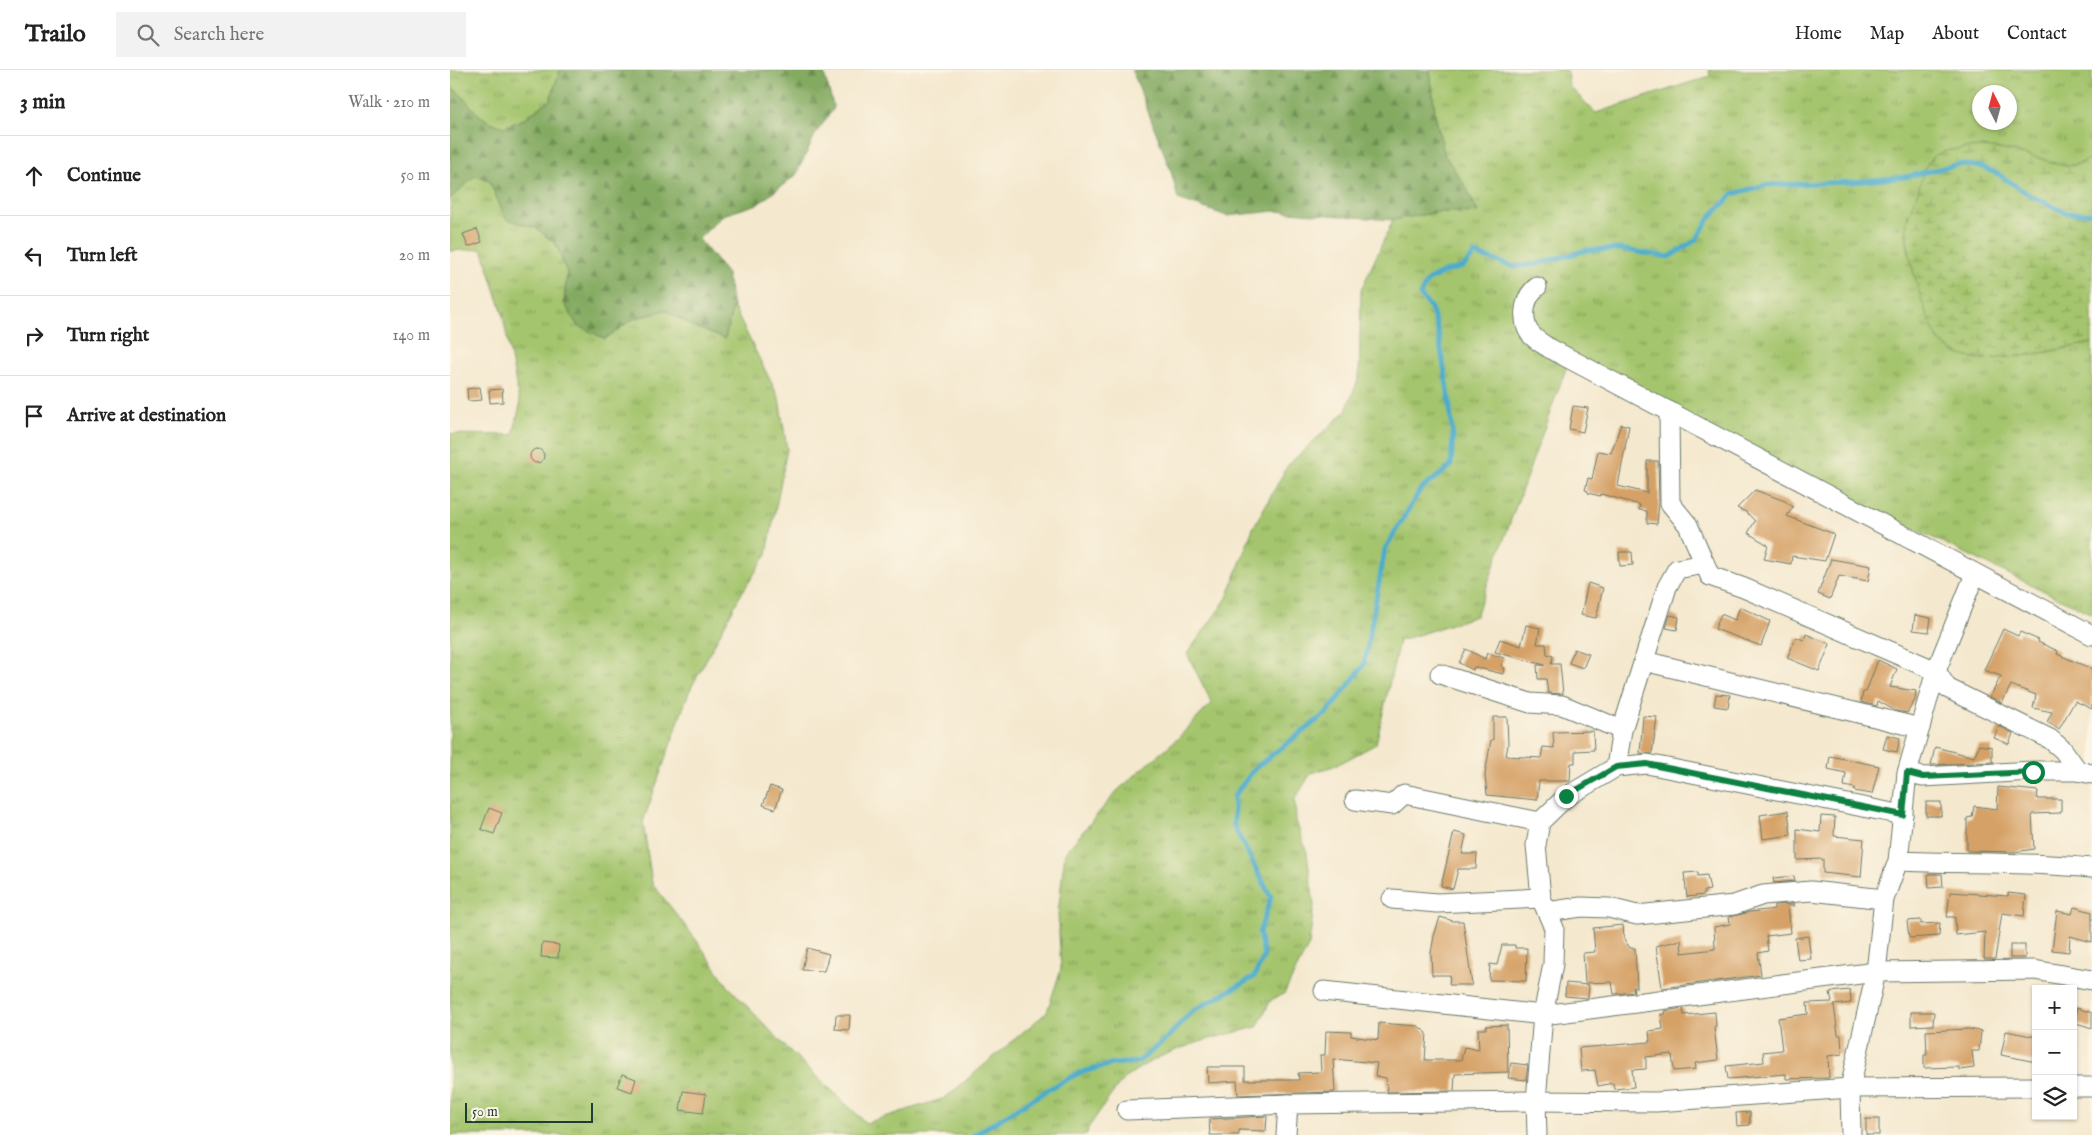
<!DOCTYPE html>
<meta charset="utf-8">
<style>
body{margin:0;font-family:"IM FELL English",serif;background:#f2f2f2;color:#222}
.controls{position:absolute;right:15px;bottom:15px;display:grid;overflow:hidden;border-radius:0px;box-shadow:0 1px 4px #0004}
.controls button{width:45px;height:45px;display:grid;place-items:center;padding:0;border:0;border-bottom:1px solid #e0e0e0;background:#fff;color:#222;font:25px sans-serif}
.compass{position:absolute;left:1522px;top:15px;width:45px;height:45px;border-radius:50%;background:#fff;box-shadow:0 1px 4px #0004;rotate:354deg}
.scale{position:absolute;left:15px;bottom:12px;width:128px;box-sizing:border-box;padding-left:5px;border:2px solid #1f3d34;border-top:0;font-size:14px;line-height:18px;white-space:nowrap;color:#1f3d34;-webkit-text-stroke:4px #fcf5e5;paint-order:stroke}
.stop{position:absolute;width:15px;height:15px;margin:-11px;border:4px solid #0b8043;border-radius:50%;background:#fff}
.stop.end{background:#0b8043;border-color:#fff;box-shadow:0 1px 5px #0008}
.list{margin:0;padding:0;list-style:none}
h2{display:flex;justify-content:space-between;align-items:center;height:65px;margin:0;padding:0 20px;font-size:21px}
h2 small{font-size:16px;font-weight:400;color:#767676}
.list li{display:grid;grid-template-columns:32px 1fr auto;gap:15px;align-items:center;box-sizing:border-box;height:80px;padding:0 20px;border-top:1px solid #e0e0e0}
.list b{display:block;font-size:19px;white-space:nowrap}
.list em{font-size:16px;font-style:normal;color:#767676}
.icon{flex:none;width:28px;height:28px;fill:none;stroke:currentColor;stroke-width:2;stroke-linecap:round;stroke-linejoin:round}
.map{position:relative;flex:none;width:1642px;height:1065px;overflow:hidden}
header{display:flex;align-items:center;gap:30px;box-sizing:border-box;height:70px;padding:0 25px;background:#fff;border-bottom:1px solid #e0e0e0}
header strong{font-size:24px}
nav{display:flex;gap:28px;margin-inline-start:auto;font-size:18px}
.search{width:350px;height:45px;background:#f2f2f2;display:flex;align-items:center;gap:12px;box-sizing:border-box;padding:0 18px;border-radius:0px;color:#767676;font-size:19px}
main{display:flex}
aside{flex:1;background:#fff}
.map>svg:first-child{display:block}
</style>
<header>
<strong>Trailo</strong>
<div class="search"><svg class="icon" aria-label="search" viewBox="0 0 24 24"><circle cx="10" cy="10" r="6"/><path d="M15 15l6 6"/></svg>Search here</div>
<nav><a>Home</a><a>Map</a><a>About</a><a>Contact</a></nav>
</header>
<main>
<aside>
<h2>3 min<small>Walk · 210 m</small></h2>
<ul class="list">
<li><svg class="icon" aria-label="ahead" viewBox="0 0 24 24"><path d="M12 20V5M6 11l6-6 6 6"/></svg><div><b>Continue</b></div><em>50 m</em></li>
<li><svg class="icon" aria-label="left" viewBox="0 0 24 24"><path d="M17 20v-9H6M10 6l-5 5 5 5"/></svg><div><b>Turn left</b></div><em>20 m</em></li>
<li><svg class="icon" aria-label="right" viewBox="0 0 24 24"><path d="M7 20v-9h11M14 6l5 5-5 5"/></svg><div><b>Turn right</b></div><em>140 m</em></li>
<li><svg class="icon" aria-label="arrive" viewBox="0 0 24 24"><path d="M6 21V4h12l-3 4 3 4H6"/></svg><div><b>Arrive at destination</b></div></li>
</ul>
</aside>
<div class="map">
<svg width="1642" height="1065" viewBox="0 0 1642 1065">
<defs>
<pattern id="grass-tufts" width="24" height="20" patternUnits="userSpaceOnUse" patternTransform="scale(1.25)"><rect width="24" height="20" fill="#a4c56d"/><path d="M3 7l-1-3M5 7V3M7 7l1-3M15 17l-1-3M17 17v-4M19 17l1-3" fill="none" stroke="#85a15a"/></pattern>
<pattern id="forest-firs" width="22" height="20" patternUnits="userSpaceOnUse" patternTransform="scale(1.25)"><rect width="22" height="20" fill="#83aa60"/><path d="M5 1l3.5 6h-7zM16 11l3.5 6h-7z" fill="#6b8c50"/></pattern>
<pattern id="wetland-marsh" width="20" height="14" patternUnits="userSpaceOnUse" patternTransform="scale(1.25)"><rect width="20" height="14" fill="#a4c56d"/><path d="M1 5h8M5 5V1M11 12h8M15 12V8" fill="none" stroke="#85a15a"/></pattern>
</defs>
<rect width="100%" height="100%" fill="#fcf5e5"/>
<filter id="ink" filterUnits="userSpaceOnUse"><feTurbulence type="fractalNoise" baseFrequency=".02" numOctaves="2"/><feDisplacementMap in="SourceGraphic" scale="10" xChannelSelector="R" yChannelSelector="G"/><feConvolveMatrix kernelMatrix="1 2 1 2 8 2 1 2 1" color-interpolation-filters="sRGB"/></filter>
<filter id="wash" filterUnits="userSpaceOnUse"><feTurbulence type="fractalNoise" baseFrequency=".0096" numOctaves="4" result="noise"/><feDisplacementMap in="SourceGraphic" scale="20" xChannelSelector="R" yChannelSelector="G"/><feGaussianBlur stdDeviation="1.12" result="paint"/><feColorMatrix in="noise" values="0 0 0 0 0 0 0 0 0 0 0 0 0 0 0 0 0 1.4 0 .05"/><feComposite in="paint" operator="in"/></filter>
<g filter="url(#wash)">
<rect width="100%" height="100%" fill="#f4e8ce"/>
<!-- grass -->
<g fill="url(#grass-tufts)" stroke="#628150" fill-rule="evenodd">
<path d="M 0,0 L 110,0 L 100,30 L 74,49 L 54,57 C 44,54 34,50 26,42 C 17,33 12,23 0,17 Z"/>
<path d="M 980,0 L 1117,0 L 1119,16 L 1146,43 L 1260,6 L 1259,0 L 1642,0 L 1642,87 L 1633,93 L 1616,96 L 1546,78 L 1468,123 L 1457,149 L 1456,165 L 1459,183 L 1476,241 L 1489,270 L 1518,287 L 1532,289 L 1580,285 L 1642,273 L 1642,544 L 1118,293 L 1026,546 L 949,571 L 926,674 L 887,695 L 861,703 L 845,729 L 846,751 L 857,783 L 864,835 L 859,875 L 834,924 L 821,930 L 807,957 C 763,968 715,978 678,1006 C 667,1014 647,1046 638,1058 L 637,1065 L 0,1065 L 0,364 L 63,365 L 70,335 L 52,241 L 32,179 L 0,181 L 0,129 L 25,106 L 39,110 L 56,149 L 86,158 L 106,174 L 117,203 L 114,233 L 155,269 L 183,249 L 215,240 L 244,257 L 275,268 L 283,236 L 329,328 L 337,379 L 317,484 L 290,526 L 239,622 L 193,752 L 202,813 L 247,871 L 278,916 L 336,977 L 416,1053 L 495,1028 L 597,942 L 611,899 L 608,844 L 615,783 L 667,721 L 728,668 L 762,633 L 737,584 L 777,528 L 803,458 L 838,395 L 895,342 L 909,308 L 911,220 L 943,150 L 988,142 L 1028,142 L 1017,119 L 995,86 L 986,50 ZM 1530,22 L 1560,22 L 1560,52 L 1530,52 Z"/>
</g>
<!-- forest -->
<g fill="url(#forest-firs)" stroke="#51744a">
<path d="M 110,0 L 373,0 L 384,38 L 366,63 L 346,105 L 308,134 L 273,145 L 249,169 L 277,204 L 283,236 L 275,269 L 244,257 L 215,240 L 183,249 L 155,269 L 127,255 L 114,233 L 117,203 L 106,174 L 86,158 L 56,149 L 39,110 L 25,106 L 0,129 L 0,17 C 12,23 17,33 26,42 C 34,50 44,54 54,57 L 74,49 L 100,30 Z"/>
<polygon points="682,0 980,0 986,50 995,86 1017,119 1028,143 988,142 943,150 826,141 777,146 728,129 721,101"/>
</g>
<!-- wetland -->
<path fill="url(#wetland-marsh)" stroke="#628150" d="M 1530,77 C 1550,78 1570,83 1589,88 C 1597,90 1607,95 1616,96 C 1625,96 1634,92 1642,87 L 1642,273 C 1612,279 1583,285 1552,288 C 1541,288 1529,290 1518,287 C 1508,285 1495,278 1489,270 C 1475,250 1452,172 1457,149 C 1459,140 1465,131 1468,121 C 1472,109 1473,96 1483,87 C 1491,79 1519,78 1530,77 Z"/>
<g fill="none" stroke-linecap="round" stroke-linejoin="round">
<!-- stream -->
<polyline stroke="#4caccb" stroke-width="5" points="524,1065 599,1019 629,1003 662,994 688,992 717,968 741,942 804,907 814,886 809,863 821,827 784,757 784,726 805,698 878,642 914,595 935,479 970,420 1001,396 1003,367 999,328 988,261 981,238 970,225 977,211 994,202 1013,197 1025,184 1065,197 1087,194 1137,180 1170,179 1219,187 1246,170 1261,146 1283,124 1315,115 1402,112 1455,107 1509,94 1532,97 1548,104 1581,126 1617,143 1642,143"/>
</g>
<g id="blocks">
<!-- building -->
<g fill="#d5a166">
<polygon points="27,159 32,172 18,177 13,164"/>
<polygon points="30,317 32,330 18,331 17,319"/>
<polygon points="52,319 53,332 40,333 39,320"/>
<polygon points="1123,336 1138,338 1133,362 1119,359"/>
<polygon points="1171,354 1179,356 1168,416 1197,423 1197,391 1208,391 1209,433 1207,454 1197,453 1197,441 1189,440 1190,435 1151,424 1150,426 1138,423 1138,421 1135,420 1138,408 1142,409 1148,381 1161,383"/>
<circle cx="87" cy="386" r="7"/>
<polygon points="1305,420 1335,431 1343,437 1337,446 1384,464 1375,491 1342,486 1341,494 1314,489 1318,475 1298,463 1305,451 1296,442 1287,438"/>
<polygon points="1169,482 1182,482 1183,495 1170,496"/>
<polygon points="1381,489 1421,496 1418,511 1389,506 1380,529 1368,524"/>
<polygon points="1138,513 1153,518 1146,548 1131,545"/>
<polygon points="1290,537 1320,551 1311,576 1265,559 1271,544 1285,550"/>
<polygon points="1220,545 1229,547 1227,560 1216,558"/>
<polygon points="1465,545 1481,548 1479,562 1463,560"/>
<polygon points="1076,555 1090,558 1087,574 1096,574 1097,584 1103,586 1101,594 1110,594 1113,624 1098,623 1096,609 1088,609 1087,595 1095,595 1045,582 1050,569 1071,576"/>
<polygon points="1553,559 1568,566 1570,562 1589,570 1588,572 1608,581 1607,584 1642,599 1642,639 1625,631 1609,659 1597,652 1602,642 1583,638 1586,625 1561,615 1552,633 1540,627 1551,606 1534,600"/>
<polygon points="1356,564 1380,574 1369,601 1337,588 1346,567 1354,570"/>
<polygon points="1016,579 1035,589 1037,583 1054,588 1051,596 1055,598 1053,604 1024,597 1023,600 1009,593"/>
<polygon points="1124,579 1139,584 1133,598 1119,593"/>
<polygon points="1428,590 1447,599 1440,617 1466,621 1465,630 1457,643 1446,641 1428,631 1427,636 1411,632 1413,622 1416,622"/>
<polygon points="1266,624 1280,625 1278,638 1264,636"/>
<polygon points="1193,646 1207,647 1202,684 1190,683"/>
<polygon points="1043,647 1057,647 1058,675 1056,686 1091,688 1093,677 1104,678 1103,662 1143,661 1144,680 1125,681 1125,693 1121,693 1120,711 1089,711 1087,730 1037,725 1035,705 1041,670 1043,670"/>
<polygon points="1549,656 1563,663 1559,674 1544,668"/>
<polygon points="1437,665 1450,668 1447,682 1433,679"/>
<polygon points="1529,675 1542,677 1542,691 1544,692 1481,695 1485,677 1524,687"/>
<polygon points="1380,686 1429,696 1422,724 1404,721 1405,718 1394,716 1396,703 1378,699"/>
<polygon points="320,716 332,720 325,739 313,735"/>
<polygon points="1548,717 1588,721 1587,729 1611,729 1611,743 1582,744 1584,779 1565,782 1517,781 1517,748 1522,747 1524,736 1547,739"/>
<rect x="1476" y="732" width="15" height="14"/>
<polygon points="39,738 52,743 44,764 31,759"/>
<polygon points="1338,741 1341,765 1313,769 1310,745"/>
<polygon points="1371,746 1385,747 1384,766 1414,769 1411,807 1373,803 1373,789 1347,790 1347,759 1370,762"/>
<polygon points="1004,762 1016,765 1012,784 1027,784 1026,799 1008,799 1003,819 991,816"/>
<polygon points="1248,802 1248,806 1257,805 1260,820 1254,821 1254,825 1237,827 1234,803"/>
<polygon points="1478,804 1492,804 1493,817 1479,818"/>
<polygon points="1344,806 1345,811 1324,813 1323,808"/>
<polygon points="1500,822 1558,826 1558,823 1576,825 1574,846 1552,843 1545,889 1534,889 1535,862 1506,865 1505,847 1497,847"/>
<polygon points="1344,834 1344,836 1338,836 1341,863 1316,866 1318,881 1308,883 1311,905 1212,918 1206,876 1231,870 1232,883 1265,879 1264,857 1280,854 1279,847 1300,842 1324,839 1324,835"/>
<polygon points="1624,837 1642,842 1642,872 1620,866 1619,882 1602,880 1607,841 1622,844"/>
<polygon points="990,847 1003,851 1013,851 1022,915 999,915 1000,905 982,905 981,883 984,866"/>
<polygon points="1471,850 1471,854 1490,853 1489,866 1459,868 1457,851"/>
<polygon points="1173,855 1174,869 1180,878 1185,878 1187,917 1183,917 1184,922 1164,924 1162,912 1135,913 1133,883 1145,882 1143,858"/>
<polygon points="1358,866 1361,889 1348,890 1345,868"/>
<polygon points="92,873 109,875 108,888 91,887"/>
<polygon points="1052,875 1065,875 1065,878 1077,878 1076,911 1039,910 1040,894 1047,895"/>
<rect x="1560" y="875" width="15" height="13"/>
<polygon points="357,878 379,884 374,901 352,900"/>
<polygon points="1116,913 1139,915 1138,928 1115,926"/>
<polygon points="1400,920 1401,933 1384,935 1388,965 1391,965 1392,984 1378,986 1379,1008 1336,1009 1336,1004 1278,1009 1276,996 1314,992 1313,982 1332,980 1328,948 1358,944 1357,933 1382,932 1380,922"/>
<polygon points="1233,938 1234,945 1265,942 1266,956 1264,957 1268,990 1245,993 1246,999 1224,1001 1222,984 1196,987 1196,999 1182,1000 1184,1017 1164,1019 1163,1013 1148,1016 1145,1000 1131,1001 1129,978 1200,972 1199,961 1213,959 1211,944 1216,944 1215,941"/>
<polygon points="1627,938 1642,943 1642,958 1623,952"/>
<polygon points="1461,942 1484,942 1483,955 1461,956"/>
<polygon points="386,945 400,945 399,960 385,959"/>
<polygon points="929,953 968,956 977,963 975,990 1011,990 1014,977 1029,980 1028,959 1036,959 1036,956 1057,955 1058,1002 1005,1004 1004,1021 937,1022 936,1008 925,1006 927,993 883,989 885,1022 788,1025 787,1011 758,1013 757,997 795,997 795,1010 849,1010 848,1003 871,1002 870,985 875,985 876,961 901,962 901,966 928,970"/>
<polygon points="1519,959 1531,961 1529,981 1522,981 1524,998 1509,1000 1509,997 1474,998 1474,985 1477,985 1476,961"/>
<polygon points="1556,961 1586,967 1586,992 1551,985"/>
<polygon points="1061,993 1078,995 1076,1010 1058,1008"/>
<polygon points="172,1004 186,1009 182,1022 167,1017"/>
<polygon points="233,1021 256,1024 253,1043 230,1040"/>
<polygon points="1300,1042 1300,1055 1287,1056 1286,1043"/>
<polygon points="817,1046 816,1061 789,1060 789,1065 760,1065 759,1049"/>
<rect x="1416" y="1049" width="13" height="16"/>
</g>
</g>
</g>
<g filter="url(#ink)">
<use href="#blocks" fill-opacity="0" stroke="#6a796a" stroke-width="1"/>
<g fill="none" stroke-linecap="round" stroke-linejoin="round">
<!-- minor casing -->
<g stroke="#6a796a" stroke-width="21">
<g id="minor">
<path d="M 1087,217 C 1075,226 1072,244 1077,258 C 1080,267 1091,273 1099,278 L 1642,565"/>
<polyline points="1219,341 1220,433 1238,455 1260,506 1294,518 1486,601 1497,618 1600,669 1613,680 1628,701"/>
<polyline points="1194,591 1470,658"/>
<polyline points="990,604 1080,633 1112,635 1172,660"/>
<polyline points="1166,697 1197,694 1453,745"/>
<polyline points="1457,703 1473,707 1583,701 1628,701 1642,704"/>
<polyline points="905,730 942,735 954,724 1090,752"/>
<path d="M 1448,791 C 1513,794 1577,791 1642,798"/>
<polyline points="942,829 987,833 1091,828"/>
<polyline points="1097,842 1131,837 1159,838 1187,845 1284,835 1313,825 1361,821 1434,829"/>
<polyline points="874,921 1093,945 1426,902 1584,900 1642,910"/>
<polyline points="1623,1017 1642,1017"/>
<polyline points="677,1040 838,1034"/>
<polyline points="836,1065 838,1034 1086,1031 1206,1032 1400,1018 1586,1017"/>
<polyline points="1087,1065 1086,1031 1093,945 1103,894 1104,858 1091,828 1086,775 1090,752 1116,727 1166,697 1172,660 1217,517 1227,499 1255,494"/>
<polyline points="1401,1065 1400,1018 1426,902 1434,829 1448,791 1457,703 1486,601 1525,504"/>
</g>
</g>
<!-- minor -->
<use href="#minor" stroke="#fff" stroke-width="19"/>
</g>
</g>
<g fill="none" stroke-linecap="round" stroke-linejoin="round" filter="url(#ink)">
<!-- route -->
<polyline stroke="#0b8043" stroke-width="6" points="1116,726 1166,697 1197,694 1453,745 1457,703 1473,707 1583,702"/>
</g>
</svg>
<div class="controls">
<button>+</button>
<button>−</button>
<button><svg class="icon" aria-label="layers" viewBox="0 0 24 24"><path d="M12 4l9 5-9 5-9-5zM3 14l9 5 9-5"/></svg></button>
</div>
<svg class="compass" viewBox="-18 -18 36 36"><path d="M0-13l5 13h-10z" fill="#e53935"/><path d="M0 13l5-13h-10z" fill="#767676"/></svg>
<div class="scale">50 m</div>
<div class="stop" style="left:1583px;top:702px"></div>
<div class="stop end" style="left:1116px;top:726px"></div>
</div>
</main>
